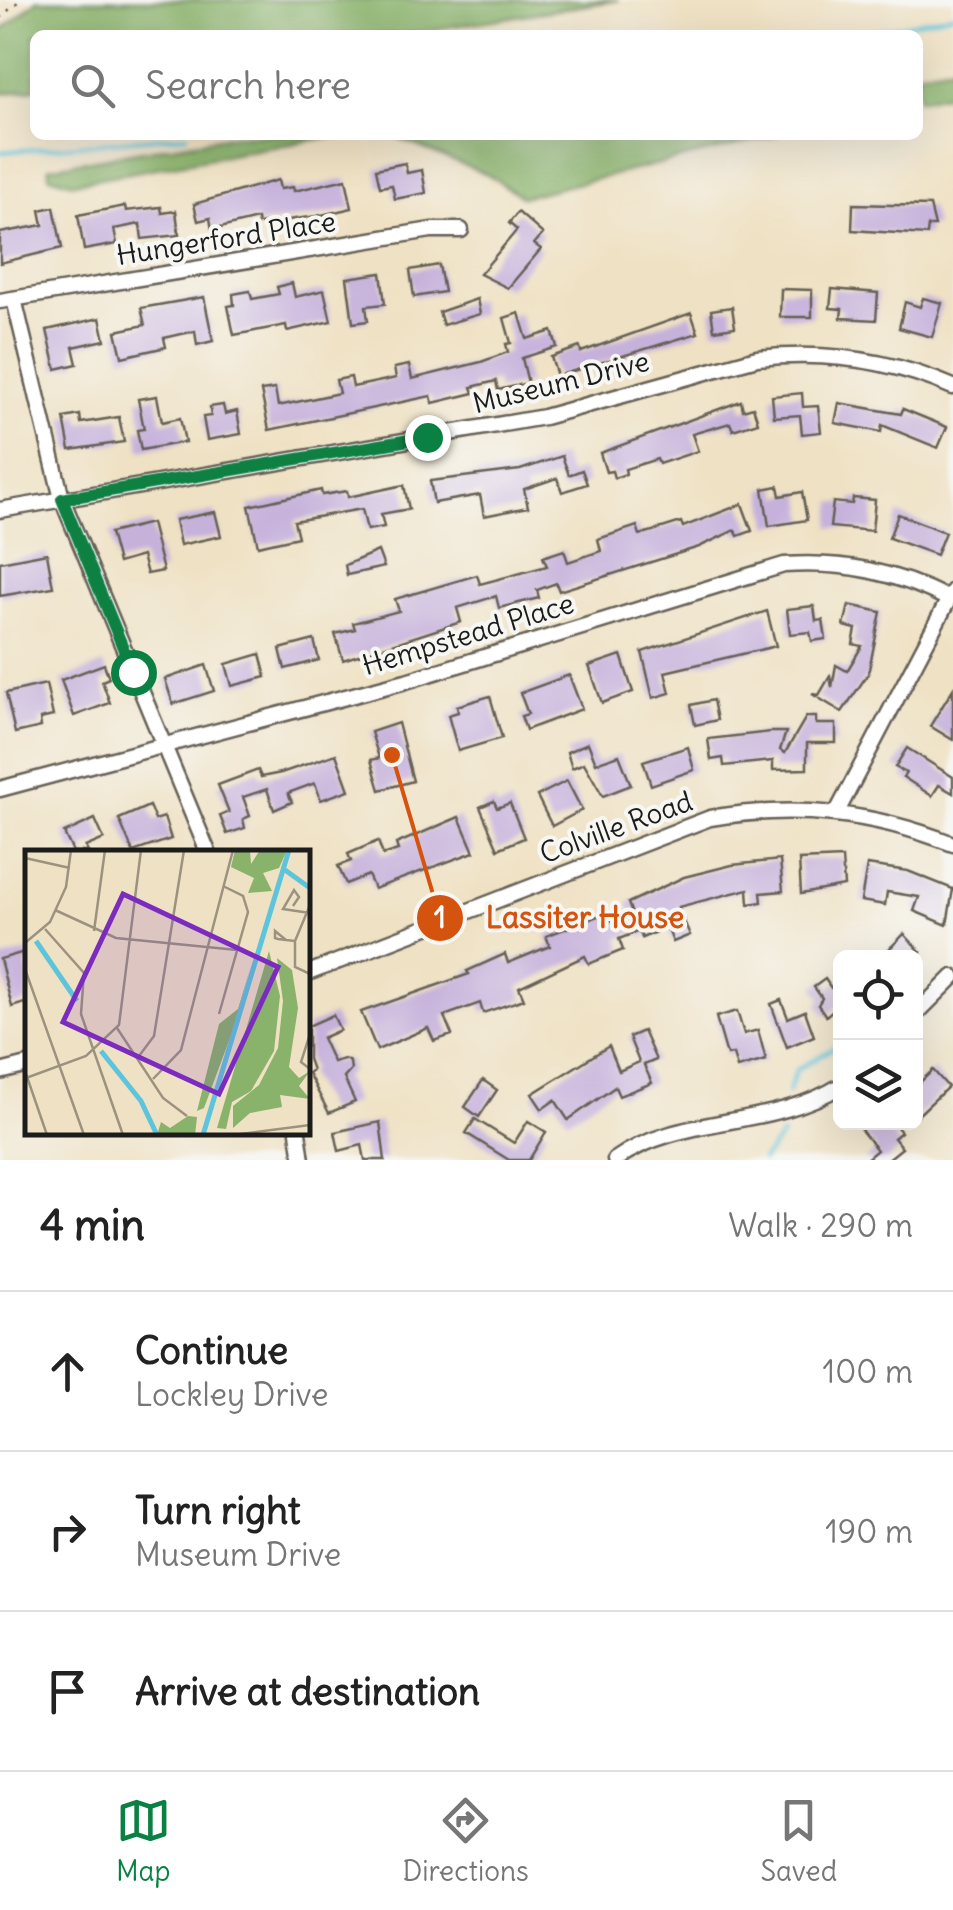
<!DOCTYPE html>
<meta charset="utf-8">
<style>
body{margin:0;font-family:Delius,sans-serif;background:#f2f2f2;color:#222}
.controls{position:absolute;right:30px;bottom:30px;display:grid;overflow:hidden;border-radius:15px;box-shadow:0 10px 40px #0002}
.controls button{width:90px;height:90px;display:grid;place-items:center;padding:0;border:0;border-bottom:2px solid #e0e0e0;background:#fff;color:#222;font:50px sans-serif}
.stop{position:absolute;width:30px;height:30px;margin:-22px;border:8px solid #0b8043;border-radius:50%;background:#fff}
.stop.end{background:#0b8043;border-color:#fff;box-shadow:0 2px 10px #0008}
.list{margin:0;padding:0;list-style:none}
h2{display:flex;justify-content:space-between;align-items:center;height:130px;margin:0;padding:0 40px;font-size:42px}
h2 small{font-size:32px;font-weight:400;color:#767676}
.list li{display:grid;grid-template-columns:65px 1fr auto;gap:30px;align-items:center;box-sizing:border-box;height:160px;padding:0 40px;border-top:2px solid #e0e0e0}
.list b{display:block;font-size:38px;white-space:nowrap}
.list p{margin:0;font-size:32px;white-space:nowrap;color:#767676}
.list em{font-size:32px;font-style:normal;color:#767676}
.icon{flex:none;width:55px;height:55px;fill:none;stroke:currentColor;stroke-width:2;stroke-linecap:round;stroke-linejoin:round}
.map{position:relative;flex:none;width:953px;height:1160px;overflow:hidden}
.search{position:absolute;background:#fff;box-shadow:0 10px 40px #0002;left:30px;right:30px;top:30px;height:110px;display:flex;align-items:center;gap:25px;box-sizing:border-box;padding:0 35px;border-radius:15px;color:#767676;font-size:38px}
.sheet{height:610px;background:#fff}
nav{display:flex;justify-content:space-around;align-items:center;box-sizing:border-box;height:140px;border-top:2px solid #e0e0e0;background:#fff;font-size:28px;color:#767676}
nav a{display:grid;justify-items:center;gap:5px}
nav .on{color:#0b8043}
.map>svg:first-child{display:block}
</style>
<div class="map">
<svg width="953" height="1160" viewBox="0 0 953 1160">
<rect width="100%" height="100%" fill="#f6f6f2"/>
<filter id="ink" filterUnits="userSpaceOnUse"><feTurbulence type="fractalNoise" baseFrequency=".01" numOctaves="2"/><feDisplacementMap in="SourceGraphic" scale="20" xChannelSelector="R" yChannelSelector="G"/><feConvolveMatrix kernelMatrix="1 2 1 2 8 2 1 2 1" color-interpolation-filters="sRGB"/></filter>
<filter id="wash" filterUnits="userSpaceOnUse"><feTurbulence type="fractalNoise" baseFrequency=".0048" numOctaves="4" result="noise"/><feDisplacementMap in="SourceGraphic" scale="40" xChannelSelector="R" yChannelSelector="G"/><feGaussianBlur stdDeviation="2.25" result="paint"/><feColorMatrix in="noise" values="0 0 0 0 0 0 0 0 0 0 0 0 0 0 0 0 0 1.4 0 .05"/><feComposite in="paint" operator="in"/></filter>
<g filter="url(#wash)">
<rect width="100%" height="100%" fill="#efe1c3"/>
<!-- forest -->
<g fill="#89b26a" stroke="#526743" stroke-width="2.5">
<polygon points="37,0 619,0 398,35 35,35 35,89 0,94 0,32"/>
<polygon points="953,66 953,94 918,99 918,72"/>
<polygon points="235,135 340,135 73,183 49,176 49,167"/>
<polygon points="390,135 779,135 522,197 487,174"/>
</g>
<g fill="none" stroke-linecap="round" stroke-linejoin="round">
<!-- stream -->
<g stroke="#5ec4db" stroke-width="4">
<polyline points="857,35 953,14"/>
<polyline points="0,152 187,135"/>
<polyline points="788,1093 796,1070 837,1046"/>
<polyline points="762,1160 782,1135"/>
</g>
</g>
<g id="blocks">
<!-- building -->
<g fill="#c6b1db">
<polygon points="405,163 407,173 422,170 426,193 395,199 392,185 380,187 376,169"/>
<polygon points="346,179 352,208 317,216 258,224 257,219 212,230 210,218 198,221 194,204 278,180 280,189 293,187 294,191"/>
<polygon points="853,204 930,206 935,226 928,226 927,235 852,230"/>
<polygon points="125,206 126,211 161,207 162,213 176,211 179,235 142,239 140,224 114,229 117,244 84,250 78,215"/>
<polygon points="54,207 62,248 0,263 0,233 43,225 40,210"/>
<polygon points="518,212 543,234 534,244 541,249 508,288 480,274 517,230 509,223"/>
<polygon points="439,265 444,292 414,297 410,270"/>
<polygon points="381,273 385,304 366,306 368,321 353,323 347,278"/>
<polygon points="292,283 295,297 324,290 331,321 287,331 286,325 234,335 228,306 234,305 233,294 250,291 252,299 279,294 277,287"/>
<polygon points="781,289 812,290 812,317 780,317"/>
<polygon points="832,289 878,293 876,320 841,318 842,309 830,308"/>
<polygon points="204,297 213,341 197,345 195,331 164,338 166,347 122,357 116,331 145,325 141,308"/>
<polygon points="923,298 942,303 932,337 899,328 905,302 920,307"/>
<polygon points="477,299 480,314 443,325 439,312"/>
<polygon points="732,307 735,327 714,330 711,310"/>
<polygon points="519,313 527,339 552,331 557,347 522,358 528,383 498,390 496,381 472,387 474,393 433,403 431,396 269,430 261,391 275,389 278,406 339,393 336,380 351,377 353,387 396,378 394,368 409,365 412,379 481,362 508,352 506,344 511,343 504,318"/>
<polygon points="691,313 698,333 557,376 551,357 580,347 581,352"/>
<polygon points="100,318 105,340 73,347 77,364 56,369 47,330"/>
<polygon points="802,393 803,407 818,406 821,432 802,434 800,415 774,417 772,396"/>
<polygon points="157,396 162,422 180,418 185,442 141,450 137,430 144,429 138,399"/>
<polygon points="741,401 743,410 753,407 758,422 733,430 730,423 692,434 698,451 659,464 657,459 625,469 626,474 614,478 612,471 606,472 600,453"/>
<polygon points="839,403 901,414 903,409 947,427 938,448 882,425 881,432 835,423"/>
<polygon points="223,405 225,414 237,411 241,434 207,440 203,417 211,416 210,407"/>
<polygon points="80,415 81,423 119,417 124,442 70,450 64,418"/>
<polygon points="562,456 569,475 582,470 587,484 562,492 557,478 524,489 528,507 484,516 480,495 434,503 430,481 520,470"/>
<polygon points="404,485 409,509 381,514 384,527 367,530 362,509 294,521 298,537 258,546 249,506 321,490 322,495 347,491 348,497"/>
<polygon points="778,486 780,496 802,492 807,520 769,526 763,489"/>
<polygon points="853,498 875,500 872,531 830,527 833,502 852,504"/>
<polygon points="742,504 752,531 738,536 735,530 699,547 559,591 556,583 537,590 539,598 499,608 496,596 457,608 461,622 343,660 335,634 355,629 353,623 399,611 395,599 477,575 480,584 547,566 543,557 564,550 568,562 601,551 598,539 637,526 640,535 681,522 683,527"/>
<polygon points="215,512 221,536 180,545 175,520"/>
<polygon points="898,514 945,532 936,555 889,538"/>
<polygon points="151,523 163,571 147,574 142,556 118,563 110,533"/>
<polygon points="378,551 384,567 347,575 345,565"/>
<polygon points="47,553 53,587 0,596 0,562"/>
<polygon points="849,605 881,612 868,674 842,712 812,694 819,695 830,676 832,687 836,665 847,671 862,646 853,644 856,629 844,626"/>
<polygon points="814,606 816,621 823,620 826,639 812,641 810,632 790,634 787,609"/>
<polygon points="767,611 776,646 665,672 670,693 653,698 642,652"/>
<polygon points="314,640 319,660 285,669 280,649"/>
<polygon points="260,654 266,677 232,686 226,664"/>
<polygon points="621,655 633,692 602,703 589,666"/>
<polygon points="104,664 109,678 102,681 110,703 74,716 61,680"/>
<polygon points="206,665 214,691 173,704 165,679"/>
<polygon points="569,675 582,709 526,730 521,716 528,714 520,693"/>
<polygon points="46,684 53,716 40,719 41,727 15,733 6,693"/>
<polygon points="953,689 953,740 930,726"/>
<polygon points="490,696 502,738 458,751 448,715 458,712 457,706"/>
<polygon points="713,700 717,720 695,725 691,705"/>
<polygon points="806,717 816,717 816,724 836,724 836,743 807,743 807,769 773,770 773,761 724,766 723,758 711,760 708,739 771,732 786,732 780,750 785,753"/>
<polygon points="398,723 413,781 380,790 371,760 379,758 371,732"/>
<polygon points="588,743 596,763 619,755 631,785 603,796 584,763 572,768 567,752"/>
<polygon points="688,747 694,770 651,785 643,761"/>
<polygon points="907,748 953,777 953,793 939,785 932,796 903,777 906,773 895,767"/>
<polygon points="336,754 349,790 321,800 315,783 288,793 292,802 274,810 267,789 243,797 250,816 243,819 245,828 227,834 220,816 229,812 218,785 258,770 261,777 281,773"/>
<polygon points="567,781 582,810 552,826 537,796"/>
<polygon points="494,801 497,808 510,803 524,838 498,849 480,807"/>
<polygon points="149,806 155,820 164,817 171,839 133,852 119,819"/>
<polygon points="459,817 474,852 374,889 368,875 346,884 338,866 351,861 348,854 378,841 383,855 398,850 396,844"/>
<polygon points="95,819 104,839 85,847 88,852 73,852 64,833"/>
<polygon points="842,858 844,886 801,894 799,860"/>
<polygon points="780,860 783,891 761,893 762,902 749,904 748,889 678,907 690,935 673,942 667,927 642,938 639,931 619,939 623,950 589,964 585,956 519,987 524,999 483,1013 480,1003 444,1016 452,1035 434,1041 428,1028 377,1050 361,1012 469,974 467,971 505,954 508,963 550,946 546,936 608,912 612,921 632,914 628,903 684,877 732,865"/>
<polygon points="867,865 908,871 953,889 947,925 914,911 919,897 887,892 885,905 861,901"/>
<polygon points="904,934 921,952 915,958 880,958"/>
<polygon points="28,951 28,1002 12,1007 0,959"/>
<polygon points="825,979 831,988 840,981 840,1004 826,1016 818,1005 822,998 814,987"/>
<polygon points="781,1000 788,1018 805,1011 814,1036 787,1047 771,1004"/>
<polygon points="737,1011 744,1034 758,1030 766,1060 737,1068 733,1054 727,1055 716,1017"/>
<polygon points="333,1015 340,1030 322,1038 333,1062 344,1059 350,1062 351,1070 344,1078 355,1102 329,1113 308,1073 312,1070 308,1059 308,1026"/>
<polygon points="643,1031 656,1060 644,1065 652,1083 619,1096 615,1087 568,1120 555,1100 542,1109 532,1094 609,1046 619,1071 639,1062 629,1037"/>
<polygon points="933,1070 948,1087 916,1117 916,1086"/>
<polygon points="483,1080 497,1090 479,1117 465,1107"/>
<polygon points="475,1119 514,1143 528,1121 546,1132 529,1160 509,1160 466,1133"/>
<polygon points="380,1122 385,1160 365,1160 362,1145 339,1151 335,1132"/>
<polygon points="871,1122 893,1122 901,1132 894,1138 902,1148 887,1160 865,1160 877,1150 861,1130"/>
</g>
</g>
</g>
<g filter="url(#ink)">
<use href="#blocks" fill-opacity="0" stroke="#666156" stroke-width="2.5"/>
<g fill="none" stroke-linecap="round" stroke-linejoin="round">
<!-- minor casing -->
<g stroke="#666156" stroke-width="19">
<g id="minor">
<polyline points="14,299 62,499 208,852"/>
<polyline points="0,301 431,230 461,230"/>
<path d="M 0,510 L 544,417 L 757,358 C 825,351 890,359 953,387"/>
<path d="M 0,789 L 406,681 L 784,565 C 845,561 895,572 949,599"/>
<polyline points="837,812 953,591"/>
<path d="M 308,973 L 710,818 C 796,804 871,812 953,844"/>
<polyline points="916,1014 953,977"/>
<polyline points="0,1072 28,1065"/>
<polyline points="298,1132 302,1160"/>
<path d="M 615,1160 C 678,1114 772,1129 840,1086"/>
</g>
</g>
<!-- path -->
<polyline stroke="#666156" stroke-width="2.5" stroke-dasharray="2.5 8" stroke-linecap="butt" points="0,18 20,0"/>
<!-- minor -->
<use href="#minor" stroke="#fff" stroke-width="14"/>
</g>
</g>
<g fill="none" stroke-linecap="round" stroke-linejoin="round" filter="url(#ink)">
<!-- route -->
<polyline stroke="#0b8043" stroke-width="12" points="133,672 62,499 427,437"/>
</g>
<g text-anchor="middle" stroke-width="8" stroke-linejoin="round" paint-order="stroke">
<!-- street labels -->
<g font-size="28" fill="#1c1c1c" stroke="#f6f6f2">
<text transform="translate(226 238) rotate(-9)" y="10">Hungerford Place</text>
<text transform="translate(561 382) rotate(-14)" y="10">Museum Drive</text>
<text transform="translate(468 634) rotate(-17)" y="10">Hempstead Place</text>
<text transform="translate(616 827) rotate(-20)" y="10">Colville Road</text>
</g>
</g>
<!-- overview -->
<g transform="translate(25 850)">
<rect width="285" height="285" fill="#efe1c3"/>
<path d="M 210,0 L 225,0 L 226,14 L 235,0 L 262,0 L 254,18 L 238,23 L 247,41 L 223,43 L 229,28 L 206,17 ZM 244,101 L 255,146 L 249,201 L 226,241 L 207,252 L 201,279 L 192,278 ZM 252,108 L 267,120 L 273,158 L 264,217 L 274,228 L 285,221 L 274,236 L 285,249 L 255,245 L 257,257 L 225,263 L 208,278 L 208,256 L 234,235 L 253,198 L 258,151 ZM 227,112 L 208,180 L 179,258 L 172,261 L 194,174 L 213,159 ZM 163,266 L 172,267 L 170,285 L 132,285 L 136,272 L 145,278 Z" fill="#89b26a"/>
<path fill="none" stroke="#5ec4db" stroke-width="5" d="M 260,20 L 285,38M 11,91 L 52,151M 76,201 L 116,251 L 132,285M 178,285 L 264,0"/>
<path fill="none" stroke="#9b9280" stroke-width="2.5" d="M 0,8 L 45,18M 285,55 L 270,91 L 270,117 L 285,124M 268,56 L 274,47 L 269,40 L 258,59 L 285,63M 30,60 L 91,88 L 212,100M 20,79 L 59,123 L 56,164 L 98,285M 69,81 L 80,0M 261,90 L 250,81 L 250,88 L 253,89 L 261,90 L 270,91M 0,93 L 25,72 L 41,37 L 46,0M 0,119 L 59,285M 194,164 L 223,62 L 218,46 L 198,36M 92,178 L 138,248 L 162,266M 285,184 L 276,212 L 285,219M 114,206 L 129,186 L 159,0M 0,221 L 22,285M 1,228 L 61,206 L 94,175 L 116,0M 128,229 L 156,200 L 208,0M 208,285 L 285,275"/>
<path fill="#7b2cbf" fill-opacity="0.15" stroke="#7b2cbf" stroke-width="5" d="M 98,44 L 253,117 L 194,244 L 38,172 Z"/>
<rect width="285" height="285" fill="none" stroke="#1c1c1c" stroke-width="5"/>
</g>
<!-- callouts -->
<path fill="none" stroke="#d4530e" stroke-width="4" d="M392 755L440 918"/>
<g fill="#d4530e" stroke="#f6f6f2" stroke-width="4">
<circle cx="392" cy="755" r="10"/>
<circle cx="440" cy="918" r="25"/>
</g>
<g font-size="30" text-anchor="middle" font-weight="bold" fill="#fff">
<text x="440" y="928">1</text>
</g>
<g font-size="30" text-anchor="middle" font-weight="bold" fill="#d4530e" stroke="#f6f6f2" stroke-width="8" stroke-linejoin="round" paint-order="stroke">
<text x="585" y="928">Lassiter House</text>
</g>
</svg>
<div class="controls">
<button><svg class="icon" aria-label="locate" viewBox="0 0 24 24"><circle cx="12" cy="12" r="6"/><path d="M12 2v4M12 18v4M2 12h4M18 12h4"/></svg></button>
<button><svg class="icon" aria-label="layers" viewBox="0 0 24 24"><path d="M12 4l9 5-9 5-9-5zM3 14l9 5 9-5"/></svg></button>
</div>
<div class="stop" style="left:133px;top:672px"></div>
<div class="stop end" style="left:427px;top:437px"></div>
<div class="search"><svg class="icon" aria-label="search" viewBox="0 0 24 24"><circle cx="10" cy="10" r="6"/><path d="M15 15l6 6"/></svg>Search here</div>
</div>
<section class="sheet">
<h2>4 min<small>Walk · 290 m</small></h2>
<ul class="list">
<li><svg class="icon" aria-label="ahead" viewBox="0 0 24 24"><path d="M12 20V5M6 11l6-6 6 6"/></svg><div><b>Continue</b><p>Lockley Drive</p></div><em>100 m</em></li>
<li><svg class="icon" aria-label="right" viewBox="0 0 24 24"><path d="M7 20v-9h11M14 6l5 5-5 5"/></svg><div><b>Turn right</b><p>Museum Drive</p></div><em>190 m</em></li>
<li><svg class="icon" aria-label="arrive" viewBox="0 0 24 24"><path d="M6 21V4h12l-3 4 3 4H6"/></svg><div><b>Arrive at destination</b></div></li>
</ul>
</section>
<nav>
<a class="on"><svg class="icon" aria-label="map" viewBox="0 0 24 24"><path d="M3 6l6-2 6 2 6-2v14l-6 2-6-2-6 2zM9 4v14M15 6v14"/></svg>Map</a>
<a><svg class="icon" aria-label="directions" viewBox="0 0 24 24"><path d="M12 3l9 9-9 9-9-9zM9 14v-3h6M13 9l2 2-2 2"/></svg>Directions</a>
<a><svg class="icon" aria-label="saved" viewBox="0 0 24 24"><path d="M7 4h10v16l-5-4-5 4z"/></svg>Saved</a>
</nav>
